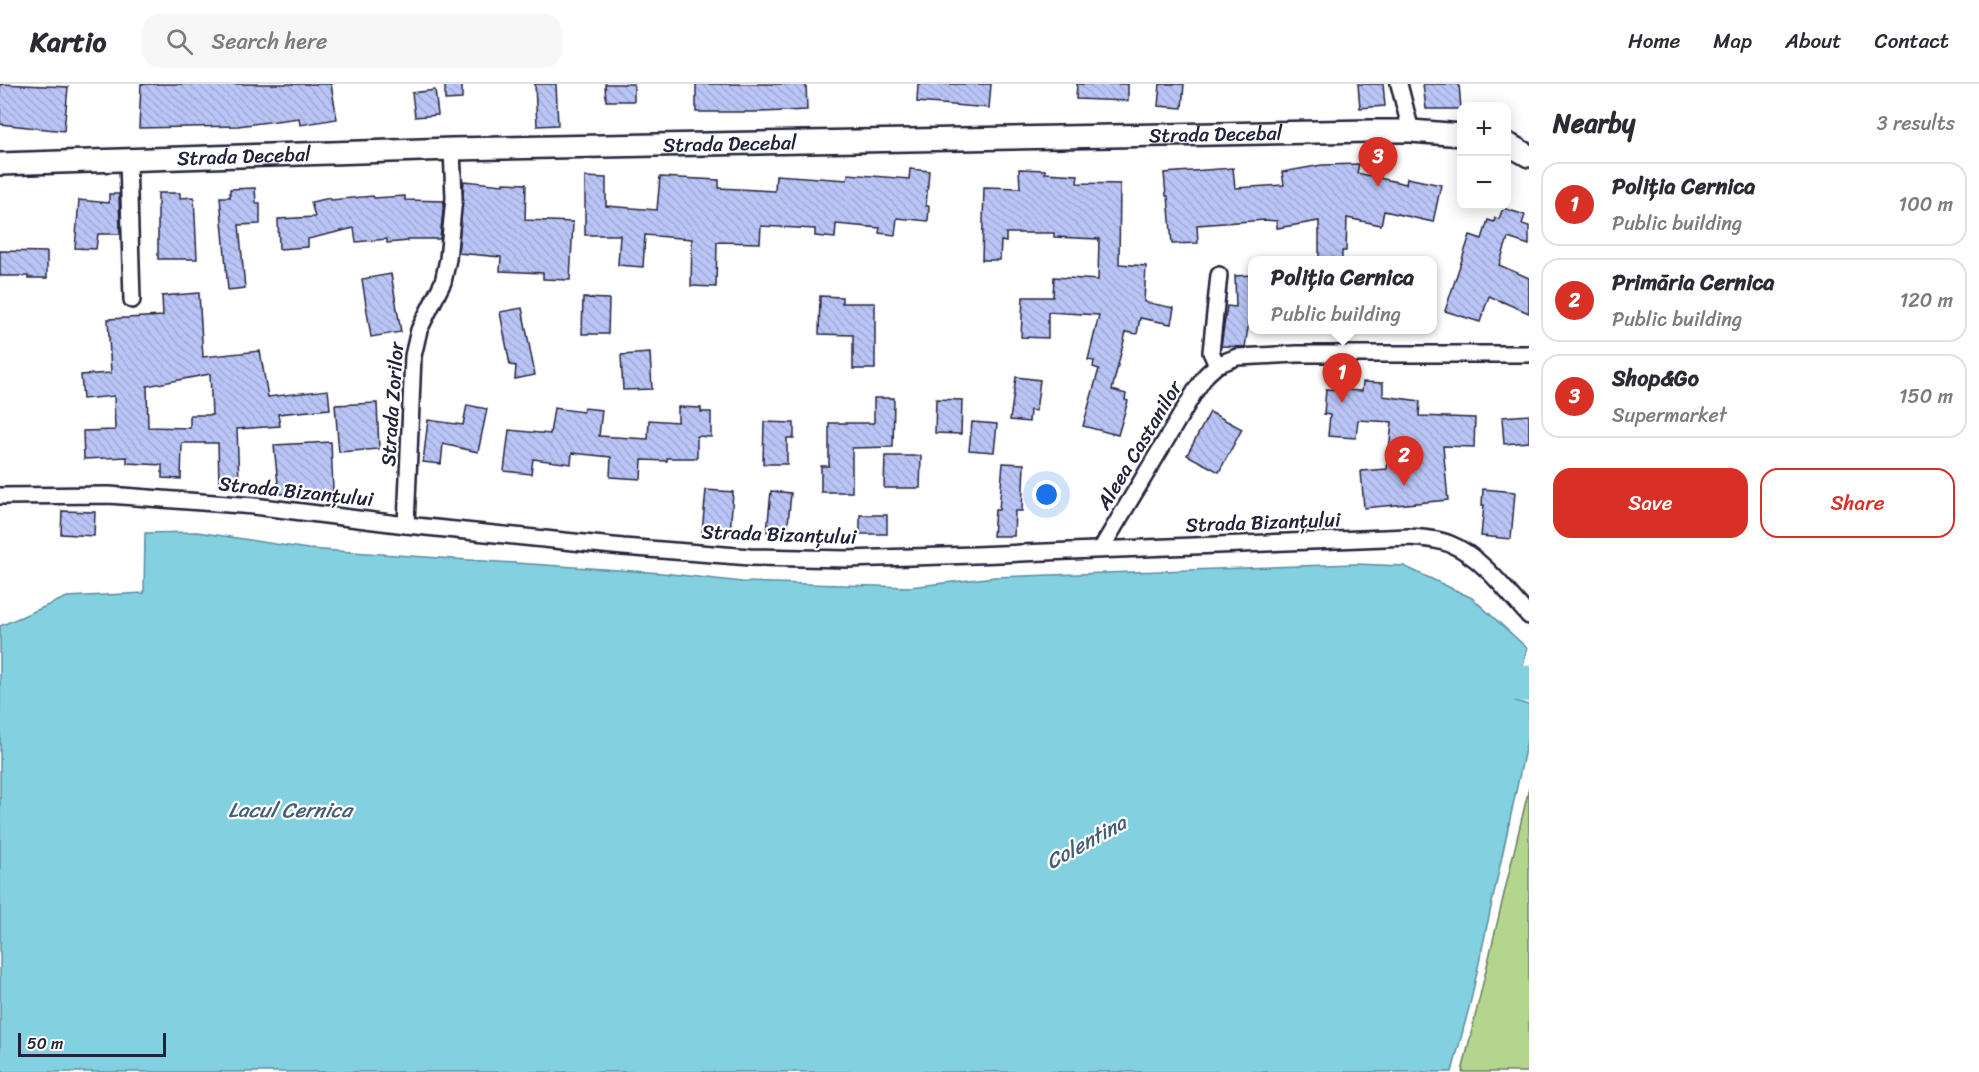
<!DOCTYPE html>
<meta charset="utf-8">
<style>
body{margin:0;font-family:Sriracha,sans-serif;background:#f7f7f7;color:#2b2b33}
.controls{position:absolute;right:18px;top:18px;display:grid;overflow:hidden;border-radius:12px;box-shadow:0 3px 15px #0003}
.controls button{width:54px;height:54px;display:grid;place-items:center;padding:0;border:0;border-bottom:2px solid #e1e1e2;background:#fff;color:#2b2b33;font:30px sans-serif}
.scale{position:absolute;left:18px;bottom:15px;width:148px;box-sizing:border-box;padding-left:6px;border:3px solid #22223b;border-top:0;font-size:16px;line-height:21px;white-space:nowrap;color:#22223b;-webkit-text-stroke:4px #fff;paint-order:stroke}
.you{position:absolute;left:1047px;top:411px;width:21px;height:21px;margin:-15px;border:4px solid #fff;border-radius:50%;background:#1a73e8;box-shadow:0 0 0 9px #1a73e833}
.badge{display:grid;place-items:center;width:39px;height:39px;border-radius:50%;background:#d93025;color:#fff;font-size:20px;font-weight:700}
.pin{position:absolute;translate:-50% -50px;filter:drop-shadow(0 2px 3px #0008)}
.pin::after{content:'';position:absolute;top:32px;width:21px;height:18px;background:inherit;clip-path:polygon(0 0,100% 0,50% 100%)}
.popup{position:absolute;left:1248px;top:172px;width:189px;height:78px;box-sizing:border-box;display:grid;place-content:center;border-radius:12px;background:#fff;filter:drop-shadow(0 2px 4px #0005);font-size:20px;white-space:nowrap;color:#7c7c81}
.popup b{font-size:22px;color:#2b2b33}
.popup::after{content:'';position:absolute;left:50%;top:100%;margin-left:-12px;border:12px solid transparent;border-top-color:#fff}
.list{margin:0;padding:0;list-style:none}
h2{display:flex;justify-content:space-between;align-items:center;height:78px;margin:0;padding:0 24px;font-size:26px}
h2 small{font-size:20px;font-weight:400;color:#7c7c81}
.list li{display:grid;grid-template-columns:39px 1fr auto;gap:18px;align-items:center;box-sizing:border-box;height:84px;margin:0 12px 12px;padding:0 12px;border:2px solid #e1e1e2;border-radius:18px}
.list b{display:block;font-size:22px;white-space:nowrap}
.list p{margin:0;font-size:20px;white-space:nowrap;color:#7c7c81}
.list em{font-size:20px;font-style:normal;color:#7c7c81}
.actions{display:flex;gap:12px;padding:18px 24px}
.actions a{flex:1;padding:14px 0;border:2px solid #d93025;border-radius:18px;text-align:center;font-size:21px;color:#d93025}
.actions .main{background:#d93025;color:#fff}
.icon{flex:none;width:33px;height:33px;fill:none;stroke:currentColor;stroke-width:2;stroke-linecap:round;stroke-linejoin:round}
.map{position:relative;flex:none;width:1529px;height:988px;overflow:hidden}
header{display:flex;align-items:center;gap:36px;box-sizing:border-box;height:84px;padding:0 30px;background:#fff;border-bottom:2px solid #e1e1e2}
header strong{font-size:28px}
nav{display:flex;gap:33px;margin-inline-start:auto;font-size:21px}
.search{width:420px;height:54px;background:#f7f7f7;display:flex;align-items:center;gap:15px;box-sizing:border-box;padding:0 21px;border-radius:18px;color:#7c7c81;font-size:22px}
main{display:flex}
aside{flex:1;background:#fff}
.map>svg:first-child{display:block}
</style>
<header>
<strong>Kartio</strong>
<div class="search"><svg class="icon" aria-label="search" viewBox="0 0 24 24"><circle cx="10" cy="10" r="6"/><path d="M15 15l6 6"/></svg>Search here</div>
<nav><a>Home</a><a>Map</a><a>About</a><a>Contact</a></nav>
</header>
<main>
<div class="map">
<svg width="1529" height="988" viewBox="0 0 1529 988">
<defs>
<pattern id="building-back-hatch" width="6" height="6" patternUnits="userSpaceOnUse" patternTransform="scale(1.5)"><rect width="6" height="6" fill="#bac5f6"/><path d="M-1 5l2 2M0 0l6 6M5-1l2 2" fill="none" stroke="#a0a9d4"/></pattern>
</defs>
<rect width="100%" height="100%" fill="#fff"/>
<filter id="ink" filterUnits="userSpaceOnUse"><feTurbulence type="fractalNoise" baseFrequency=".0167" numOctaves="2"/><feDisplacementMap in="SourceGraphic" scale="12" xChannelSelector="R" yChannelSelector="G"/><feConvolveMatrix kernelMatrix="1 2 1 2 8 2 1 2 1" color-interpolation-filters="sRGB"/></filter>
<g filter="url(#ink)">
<!-- green -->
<polygon fill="#b4d58e" stroke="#6b7c64" stroke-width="1.5" points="1529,704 1529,988 1462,988"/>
<!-- water -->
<polygon fill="#83d1e0" stroke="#5c8b9e" stroke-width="1.5" points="197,448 308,465 662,489 742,498 910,503 995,493 1355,480 1404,482 1472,514 1527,564 1515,617 1529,621 1529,647 1471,916 1452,988 0,988 0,542 67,513 144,509 145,449"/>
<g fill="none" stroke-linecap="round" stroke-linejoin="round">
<!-- river -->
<polyline stroke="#83d1e0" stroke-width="36" points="1471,599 1493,597 1529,600"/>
</g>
<!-- building -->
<g fill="url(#building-back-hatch)" stroke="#22223b" stroke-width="1.5" fill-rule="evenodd">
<polygon points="0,0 68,3 64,47 0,40"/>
<polygon points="141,0 331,0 337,35 300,41 299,34 238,42 139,44"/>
<polygon points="445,0 462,0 462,15 445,16"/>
<polygon points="535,0 556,0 558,41 537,42"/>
<polygon points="605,0 634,0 634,17 606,17"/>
<polygon points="696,0 806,0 807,26 762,28 696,28"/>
<polygon points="918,0 991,0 989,24 917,18"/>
<polygon points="1077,0 1128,0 1128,17 1076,15"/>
<polygon points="1160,0 1184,0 1182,24 1158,22"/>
<polygon points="1358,0 1383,0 1385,22 1360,24"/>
<polygon points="1423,0 1459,0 1461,25 1426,25"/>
<polygon points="435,6 438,31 415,33 412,9"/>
<polygon points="1359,80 1357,89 1406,100 1407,94 1441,101 1433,138 1384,127 1381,141 1347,134 1346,167 1342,167 1342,177 1319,177 1319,137 1277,144 1277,137 1265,136 1197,141 1198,159 1172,160 1168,112 1166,112 1164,89 1233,84 1235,104 1284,101 1282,88 1322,81"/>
<polygon points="910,85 929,87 926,122 929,122 928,137 897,134 895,151 879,149 880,144 836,140 835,154 815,152 815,145 761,142 760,159 717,158 716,203 691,202 692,155 645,151 643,183 618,181 620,151 585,151 585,93 606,94 606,122 657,126 660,93 719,96 719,104 775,107 776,91 847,96 848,90 909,95"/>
<polygon points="1019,85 1045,86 1045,89 1078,91 1077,99 1120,100 1119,180 1146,182 1144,218 1174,224 1171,240 1140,234 1137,250 1126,248 1112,306 1126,310 1125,316 1128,317 1118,351 1083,342 1099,285 1093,283 1094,277 1088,276 1099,231 1048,228 1048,254 1021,253 1023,213 1053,213 1054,193 1098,196 1099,155 1054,153 1054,149 1006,149 1006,158 1001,157 1000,176 982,176 984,103 1020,104"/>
<polygon points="464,97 503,101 503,99 526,100 525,136 573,138 570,196 543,195 543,189 500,187 501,173 458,169"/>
<polygon points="255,104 256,119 260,119 260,140 239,141 245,204 228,206 220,113 230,113 230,105"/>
<polygon points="158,109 180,109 180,114 194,113 197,175 158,175"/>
<polygon points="109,110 119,110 120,150 98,150 96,165 75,164 79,116 109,119"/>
<polygon points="373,112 374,114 405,112 405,116 444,117 440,155 408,155 408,157 387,159 387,155 356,158 354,144 308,155 308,163 279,165 278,135 315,133 311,118 330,114 331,116"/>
<polygon points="1503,124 1525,131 1522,140 1529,142 1529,161 1508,154 1499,181 1529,194 1529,229 1489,212 1480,238 1445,227 1470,151 1482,155 1488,136 1494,138 1495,134 1499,135"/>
<polygon points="0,167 47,168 47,194 28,194 28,192 0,192"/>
<polygon points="391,190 401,248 371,253 362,195"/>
<polygon points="1252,191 1252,218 1245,263 1221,262 1227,222 1236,223 1235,192"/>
<path d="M 199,209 L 203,273 L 260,267 L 268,313 L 328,306 L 330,325 L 278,330 L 280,342 L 237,345 L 239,398 L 219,399 L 218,359 L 182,359 L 181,395 L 162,394 L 162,381 L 127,379 L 127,373 L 84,375 L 83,347 L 115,346 L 114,312 L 83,315 L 81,291 L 111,289 L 108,235 L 163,232 L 162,212 ZM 210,290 L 212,331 L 190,331 L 190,344 L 148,343 L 147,302 Z"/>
<polygon points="820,212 842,213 842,219 875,219 875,285 853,285 853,251 819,250"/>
<polygon points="583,214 609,215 608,250 582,250"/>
<polygon points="522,224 535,291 515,295 516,282 510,281 500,228"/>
<polygon points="650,269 652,305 623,306 621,271"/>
<polygon points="1016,293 1040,296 1036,327 1030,326 1029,338 1010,336"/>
<polygon points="1363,298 1383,299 1383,312 1420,317 1419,332 1475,334 1474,363 1443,362 1448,416 1364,424 1361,387 1387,385 1392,338 1358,336 1356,354 1328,352 1330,331 1324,330 1326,305 1362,307"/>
<polygon points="874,314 894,314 893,363 852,364 852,408 821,408 821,382 829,382 829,339 874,339"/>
<polygon points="936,315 962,316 961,350 935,349"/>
<polygon points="377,319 379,365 339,368 335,321"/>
<polygon points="467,321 487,325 478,368 443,360 441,380 423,378 428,336 463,341"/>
<polygon points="678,323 701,324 701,328 711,328 711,353 697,352 697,374 667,374 667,377 642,376 641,395 610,393 611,373 572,369 571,380 533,375 531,390 504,387 509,346 550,350 554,324 583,328 584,324 602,326 599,352 648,355 649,336 678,338"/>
<polygon points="1210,328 1242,345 1219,388 1187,371"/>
<polygon points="1529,331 1529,358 1504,360 1502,333"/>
<polygon points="764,338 794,339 794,354 787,354 787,380 763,380"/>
<polygon points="972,338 997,340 994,368 969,366"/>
<polygon points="331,358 333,407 279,410 274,361"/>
<polygon points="885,372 921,372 920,404 884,404"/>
<polygon points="1003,379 1024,380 1022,427 1015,427 1014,452 993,452 995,426 999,426"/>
<polygon points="1483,405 1515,408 1511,455 1481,452 1484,421 1482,421"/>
<polygon points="706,406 733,408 730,450 702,448"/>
<polygon points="771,407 791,409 787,450 767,448"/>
<polygon points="62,427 95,428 94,452 61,450"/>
<rect x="860" y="431" width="27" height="19"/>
</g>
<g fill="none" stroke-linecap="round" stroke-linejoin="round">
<!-- street casing -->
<g stroke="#22223b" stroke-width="20">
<g id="street">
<polyline points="1399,0 1411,47"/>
<polyline points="128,76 132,216"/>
<polyline points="1217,281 1211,268 1219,191"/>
<path d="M 0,412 L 109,411 L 254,422 L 406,441 L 623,463 L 750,473 L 847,475 L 975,471 L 1409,453 C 1423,454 1437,455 1450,460 C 1481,472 1507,508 1529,532"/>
<polyline points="406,441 413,272 419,246 443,198 448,175 454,114 452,65"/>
<polyline points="1101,465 1194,309 1206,291 1217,281 1237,273 1297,270 1529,270"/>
</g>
</g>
<!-- secondary casing -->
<g stroke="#22223b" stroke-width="26">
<g id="secondary">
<polyline points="1506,59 1529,72"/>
<path id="s1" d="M 0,80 L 452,65 L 1371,47 L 1411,47 L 1462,51"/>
</g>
</g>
<!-- street -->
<use href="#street" stroke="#fff" stroke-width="15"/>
<!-- secondary -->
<use href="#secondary" stroke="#fff" stroke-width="21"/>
</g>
</g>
<g text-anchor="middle" stroke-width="4.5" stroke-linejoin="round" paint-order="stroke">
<!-- street labels -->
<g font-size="20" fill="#22223b" stroke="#fff">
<text dy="7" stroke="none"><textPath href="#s1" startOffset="1216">Strada Decebal</textPath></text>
<text dy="7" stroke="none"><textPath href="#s1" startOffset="730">Strada Decebal</textPath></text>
<text dy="7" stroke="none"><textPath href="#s1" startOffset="244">Strada Decebal</textPath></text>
<text transform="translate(392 320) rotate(-86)" y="7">Strada Zorilor</text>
<text transform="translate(1139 361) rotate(-59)" y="7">Aleea Castanilor</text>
<text transform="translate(296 407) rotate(6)" y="7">Strada Bizanțului</text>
<text transform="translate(1263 438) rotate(-2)" y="7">Strada Bizanțului</text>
<text transform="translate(779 450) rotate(2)" y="7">Strada Bizanțului</text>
</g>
<!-- water labels -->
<g font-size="21" font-style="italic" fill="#445f75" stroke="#fff">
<text x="290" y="733">Lacul Cernica</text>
<text transform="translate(1086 758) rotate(-29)" y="7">Colentina</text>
</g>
</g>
</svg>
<div class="controls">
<button>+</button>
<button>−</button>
</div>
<div class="scale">50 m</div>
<div class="you"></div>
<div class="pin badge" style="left:1342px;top:319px">1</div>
<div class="popup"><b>Poliția Cernica</b>Public building</div>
<div class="pin badge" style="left:1404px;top:402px">2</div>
<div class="pin badge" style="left:1378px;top:103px">3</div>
</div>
<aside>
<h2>Nearby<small>3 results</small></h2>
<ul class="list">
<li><span class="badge">1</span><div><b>Poliția Cernica</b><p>Public building</p></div><em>100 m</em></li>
<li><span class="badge">2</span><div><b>Primăria Cernica</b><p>Public building</p></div><em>120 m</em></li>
<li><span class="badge">3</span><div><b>Shop&amp;Go</b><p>Supermarket</p></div><em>150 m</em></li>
</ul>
<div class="actions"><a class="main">Save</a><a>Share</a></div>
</aside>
</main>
